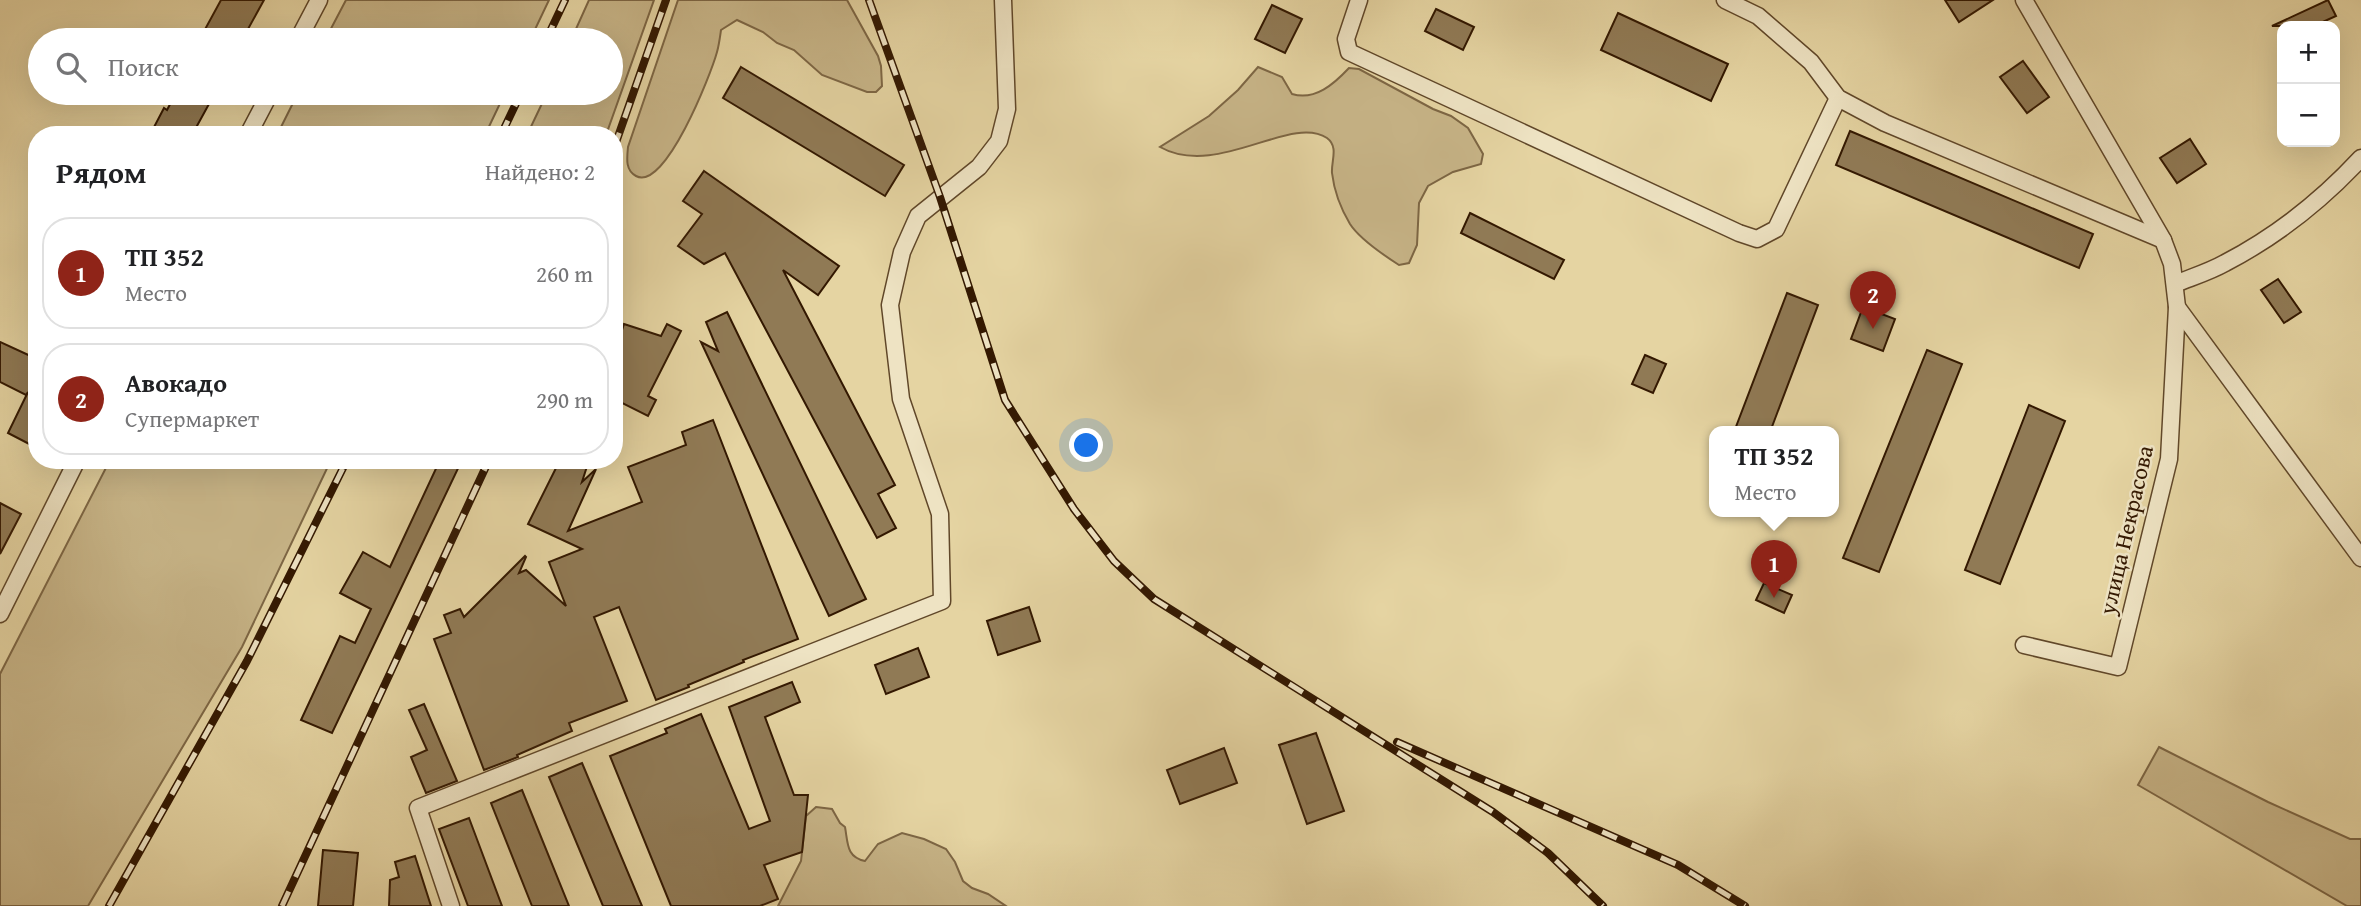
<!DOCTYPE html>
<html lang="ru">
<meta charset="utf-8">
<style>
body{margin:0;font-family:"Gentium Book Plus",serif;background:#f6f6f6;color:#202124}
.controls{position:absolute;right:21px;top:21px;display:grid;overflow:hidden;border-radius:14px;box-shadow:0 7px 28px #0002}
.controls button{width:63px;height:63px;display:grid;place-items:center;padding:0;border:0;border-bottom:2px solid #e0e0e0;background:#fff;color:#202124;font:35px sans-serif}
.you{position:absolute;left:1087px;top:446px;width:24px;height:24px;margin:-18px;border:5px solid #fff;border-radius:50%;background:#1a73e8;box-shadow:0 0 0 10px #1a73e833}
.badge{display:grid;place-items:center;width:46px;height:46px;border-radius:50%;background:#8f2418;color:#fff;font-size:23px;font-weight:700}
.pin{position:absolute;translate:-50% -58px;filter:drop-shadow(0 2px 4px #0008)}
.pin::after{content:'';position:absolute;top:37px;width:24px;height:21px;background:inherit;clip-path:polygon(0 0,100% 0,50% 100%)}
.popup{position:absolute;left:1709px;top:426px;width:130px;height:91px;box-sizing:border-box;display:grid;place-content:center;border-radius:14px;background:#fff;filter:drop-shadow(0 2px 5px #0005);font-size:23px;white-space:nowrap;color:#757577}
.popup b{font-size:26px;color:#202124}
.popup::after{content:'';position:absolute;left:50%;top:100%;margin-left:-14px;border:14px solid transparent;border-top-color:#fff}
.list{margin:0;padding:0;list-style:none}
h2{display:flex;justify-content:space-between;align-items:center;height:91px;margin:0;padding:0 28px;font-size:30px}
h2 small{font-size:23px;font-weight:400;color:#757577}
.list li{display:grid;grid-template-columns:46px 1fr auto;gap:21px;align-items:center;box-sizing:border-box;height:112px;margin:0 14px 14px;padding:0 14px;border:2px solid #e0e0e0;border-radius:28px}
.list b{display:block;font-size:26px;white-space:nowrap}
.list p{margin:0;font-size:23px;white-space:nowrap;color:#757577}
.list em{font-size:23px;font-style:normal;color:#757577}
.icon{flex:none;width:38px;height:38px;fill:none;stroke:currentColor;stroke-width:2;stroke-linecap:round;stroke-linejoin:round}
.map{position:relative;flex:none;width:2361px;height:906px;overflow:hidden}
.search{position:absolute;background:#fff;box-shadow:0 7px 28px #0002;left:28px;top:28px;width:595px;height:77px;display:flex;align-items:center;gap:18px;box-sizing:border-box;padding:0 24px;border-radius:38px;color:#757577;font-size:26px}
.panel{position:absolute;background:#fff;box-shadow:0 7px 28px #0002;left:28px;top:126px;width:595px;height:343px;border-radius:28px}
.map>svg:first-child{display:block}
</style>
<div class="map">
<svg width="2361" height="906" viewBox="0 0 2361 906">
<rect width="100%" height="100%" fill="#e5d4a2"/>
<filter id="stains"><feTurbulence type="fractalNoise" baseFrequency=".00286" numOctaves="4"/><feColorMatrix values="0 0 0 0 .2 0 0 0 0 .09 0 0 0 0 .02 0 0 0 .5 -.17"/></filter>
<radialGradient id="worn" r=".72"><stop offset=".6" stop-color="#630" stop-opacity="0"/><stop offset="1" stop-color="#630" stop-opacity=".3"/></radialGradient>
<!-- green -->
<g fill="#c7b487" stroke="#7d6644" stroke-width="2">
<polygon points="346,0 549,0 530,40 325,40"/>
<polygon points="589,0 654,0 606,135 527,135 547,93 611,93 611,40 571,40"/>
<path d="M 678,0 L 847,0 L 878,56 L 881,66 L 882,86 L 876,92 L 867,92 L 822,75 L 794,50 L 777,43 L 763,32 L 737,20 L 721,30 C 720,37 719,45 717,52 C 711,74 665,192 636,176 C 625,170 627,158 628,147 Z"/>
<path d="M 1258,67 L 1282,77 L 1292,94 C 1315,101 1334,84 1349,68 L 1359,69 L 1433,109 L 1451,116 L 1468,128 L 1483,154 L 1481,164 L 1453,172 L 1428,186 L 1419,203 L 1417,245 L 1409,263 L 1399,265 C 1385,256 1359,238 1350,224 C 1341,209 1334,190 1332,173 C 1331,161 1339,147 1327,138 C 1290,114 1217,179 1160,147 L 1209,116 L 1238,90 Z"/>
<polygon points="298,93 505,93 485,135 277,135"/>
<polygon points="110,460 331,460 242,647 88,906 0,906 0,674"/>
<polygon points="2159,747 2268,802 2350,839 2361,839 2361,906 2347,906 2138,785"/>
<path d="M 816,807 L 832,809 L 840,823 L 845,827 C 848,843 846,857 865,861 L 878,844 L 902,833 L 924,839 L 946,849 L 955,862 L 963,881 L 972,888 L 988,894 L 1006,906 L 778,906 L 801,861 L 806,816 Z"/>
</g>
<!-- building -->
<g fill="#907a55" stroke="#331801" stroke-width="2">
<polygon points="221,0 264,0 242,40 205,40 207,35 203,33"/>
<polygon points="1945,0 1993,0 1959,22"/>
<polygon points="2328,0 2336,16 2314,26 2272,26"/>
<polygon points="1272,5 1302,19 1285,53 1255,39"/>
<polygon points="1436,9 1474,27 1463,50 1425,31"/>
<polygon points="1618,13 1728,64 1711,101 1601,50"/>
<polygon points="2023,61 2049,97 2027,113 2000,77"/>
<polygon points="741,67 904,165 885,196 723,98"/>
<polygon points="176,93 215,93 192,135 164,135 153,129 164,108 167,110"/>
<polygon points="1850,131 2093,234 2079,268 1836,165"/>
<polygon points="2190,139 2206,164 2177,183 2160,158"/>
<polygon points="704,171 839,266 818,295 783,270 895,485 878,494 896,528 877,538 725,253 704,264 678,246 702,214 683,201"/>
<polygon points="1470,213 1564,260 1554,279 1461,233"/>
<polygon points="2278,279 2301,312 2284,323 2261,290"/>
<polygon points="1787,293 1818,305 1770,432 1734,432"/>
<polygon points="1863,307 1895,319 1883,351 1851,339"/>
<polygon points="727,312 866,599 829,616 701,342 718,351 706,322"/>
<polygon points="624,324 661,336 667,324 681,331 648,396 656,400 648,416 614,399 614,354"/>
<polygon points="0,342 37,359 37,448 8,433 28,392 26,395 0,382"/>
<polygon points="1927,350 1962,364 1879,572 1843,558"/>
<polygon points="1645,355 1666,364 1653,393 1632,384"/>
<polygon points="2029,405 2065,421 2000,584 1965,570"/>
<polygon points="713,420 798,639 743,660 744,662 688,685 689,687 656,700 619,607 594,617 627,701 569,723 572,731 517,755 518,757 484,770 434,639 451,633 444,615 460,609 464,617 525,556 526,557 519,573 526,570 566,606 549,562 582,549 528,524 560,460 589,460 582,482 596,469 568,531 642,502 628,467 686,445 682,432"/>
<polygon points="440,460 462,460 332,733 301,720 340,636 355,643 371,609 340,593 363,552 390,567"/>
<polygon points="0,503 21,514 0,554"/>
<polygon points="1764,583 1792,595 1784,613 1756,600"/>
<polygon points="1029,607 1040,641 998,655 987,621"/>
<polygon points="918,648 929,677 886,694 875,665"/>
<polygon points="792,682 800,702 765,717 794,795 808,795 802,852 764,865 778,899 760,906 671,906 610,756 667,733 665,729 701,714 749,829 770,821 729,707"/>
<polygon points="424,704 457,781 426,793 411,757 427,750 409,710"/>
<polygon points="1316,733 1344,811 1307,824 1279,745"/>
<polygon points="1224,748 1237,783 1180,804 1167,770"/>
<polygon points="582,763 642,906 603,906 549,777"/>
<polygon points="522,790 569,906 532,906 491,803"/>
<polygon points="469,818 502,906 468,906 439,829"/>
<polygon points="323,850 358,853 353,906 318,906"/>
<polygon points="415,856 431,906 389,906 390,880 399,877 395,862"/>
</g>
<g fill="none" stroke-linecap="round" stroke-linejoin="round">
<!-- street casing -->
<g stroke="#604729" stroke-width="19">
<g id="street">
<polyline points="1359,0 1346,39 1349,52 1739,233 1757,239 1776,229 1838,98"/>
<polyline points="1725,0 1758,16 1811,62 1838,98 1885,123 2163,240"/>
<polyline points="2024,0 2163,240 2172,264 2177,307 2169,459 2118,667 2024,645"/>
<polyline points="298,40 319,0"/>
<polyline points="248,135 270,93"/>
<path d="M 2175,284 C 2192,277 2209,272 2225,263 C 2275,237 2323,199 2361,158"/>
<polyline points="2177,307 2361,558"/>
<polyline points="0,614 77,460"/>
<polyline points="451,906 418,808 942,601 940,514 901,399 890,305 902,252 918,216 979,167 999,141 1007,109 1003,0"/>
</g>
</g>
<!-- street -->
<use href="#street" stroke="#eee3c3" stroke-width="16"/>
<!-- rail casing -->
<g stroke="#331801" stroke-width="8">
<g id="rail">
<polyline points="869,0 940,197 1005,400 1074,509 1114,561 1154,599 1493,812 1548,853 1603,906"/>
<polyline points="546,40 565,0"/>
<polyline points="501,135 521,93"/>
<polyline points="614,148 666,0"/>
<polyline points="1397,742 1678,865 1745,906"/>
<polyline points="109,906 247,661 347,460"/>
<polyline points="282,906 489,460"/>
</g>
</g>
<!-- rail -->
<use href="#rail" stroke="#eee3c3" stroke-width="5" stroke-dasharray="16" stroke-linecap="butt"/>
</g>
<g text-anchor="middle" stroke-width="5" stroke-linejoin="round" paint-order="stroke">
<!-- street labels -->
<g font-size="23" fill="#331801" stroke="#eee3c3">
<text transform="translate(2126 530) rotate(-77)" y="8">улица Некрасова</text>
</g>
</g>
<rect width="100%" height="100%" filter="url(#stains)"/>
<rect width="100%" height="100%" fill="url(#worn)"/>
</svg>
<div class="controls">
<button>+</button>
<button>−</button>
</div>
<div class="you"></div>
<div class="pin badge" style="left:1774px;top:598px">1</div>
<div class="popup"><b>ТП 352</b>Место</div>
<div class="pin badge" style="left:1873px;top:329px">2</div>
<div class="search"><svg class="icon" aria-label="search" viewBox="0 0 24 24"><circle cx="10" cy="10" r="6"/><path d="M15 15l6 6"/></svg>Поиск</div>
<section class="panel">
<h2>Рядом<small>Найдено: 2</small></h2>
<ul class="list">
<li><span class="badge">1</span><div><b>ТП 352</b><p>Место</p></div><em>260 m</em></li>
<li><span class="badge">2</span><div><b>Авокадо</b><p>Супермаркет</p></div><em>290 m</em></li>
</ul>
</section>
</div>
